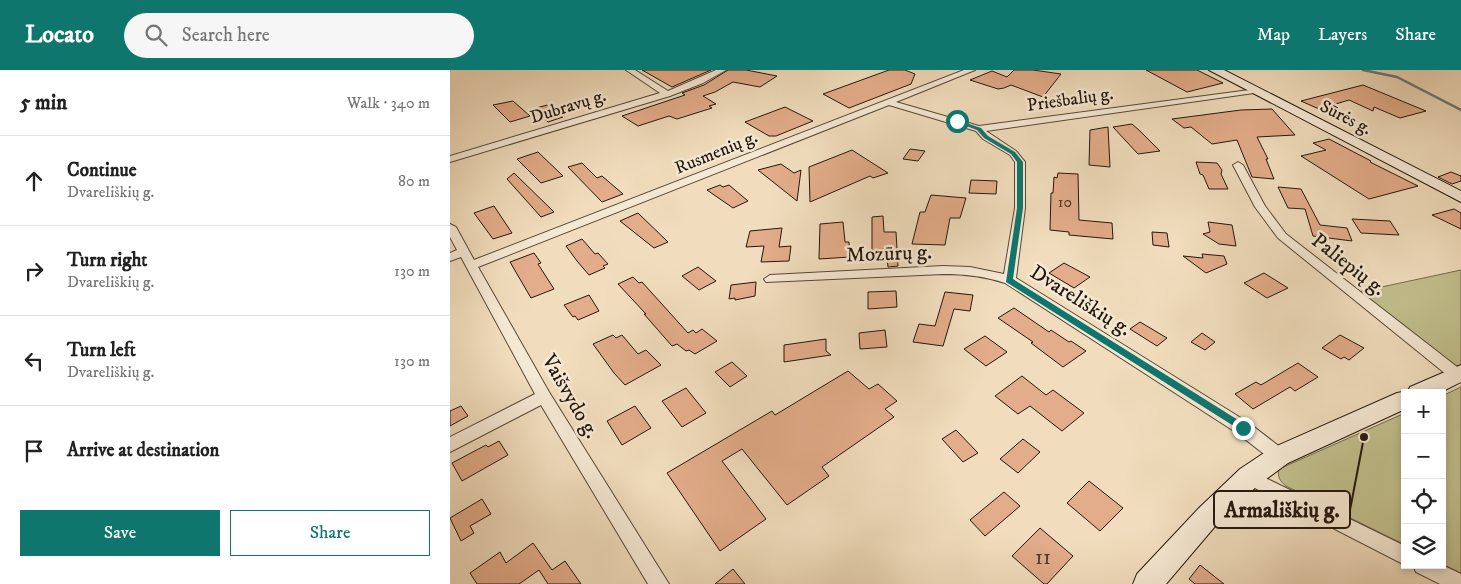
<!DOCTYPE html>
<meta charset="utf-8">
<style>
body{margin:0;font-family:"IM FELL DW Pica",serif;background:#f6f6f6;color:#222}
.controls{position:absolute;right:15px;bottom:15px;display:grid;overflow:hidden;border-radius:0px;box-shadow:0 2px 8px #0003}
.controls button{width:45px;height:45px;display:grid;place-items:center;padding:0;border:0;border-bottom:1px solid #e0e0e0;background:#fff;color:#222;font:25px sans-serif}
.stop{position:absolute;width:15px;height:15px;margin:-11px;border:4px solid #0f766e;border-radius:50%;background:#fff}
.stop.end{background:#0f766e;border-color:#fff;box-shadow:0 1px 5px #0008}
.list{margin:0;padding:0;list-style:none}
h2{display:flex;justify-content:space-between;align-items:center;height:65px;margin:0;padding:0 20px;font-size:21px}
h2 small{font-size:16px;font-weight:400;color:#767676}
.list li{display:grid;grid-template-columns:32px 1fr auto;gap:15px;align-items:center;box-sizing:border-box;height:90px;padding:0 20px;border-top:1px solid #e0e0e0}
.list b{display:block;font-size:19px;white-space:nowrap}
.list p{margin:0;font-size:16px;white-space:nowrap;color:#767676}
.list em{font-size:16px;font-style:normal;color:#767676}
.actions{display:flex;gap:10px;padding:15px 20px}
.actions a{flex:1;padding:11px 0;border:1px solid #0f766e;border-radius:0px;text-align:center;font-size:18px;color:#0f766e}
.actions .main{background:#0f766e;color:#fff}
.icon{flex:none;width:28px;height:28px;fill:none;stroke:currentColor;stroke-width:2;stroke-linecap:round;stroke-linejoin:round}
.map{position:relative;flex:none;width:1011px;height:514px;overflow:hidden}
header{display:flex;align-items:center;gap:30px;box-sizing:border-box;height:70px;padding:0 25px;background:#0f766e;color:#fff}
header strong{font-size:24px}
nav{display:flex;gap:28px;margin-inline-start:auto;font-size:18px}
.search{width:350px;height:45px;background:#f6f6f6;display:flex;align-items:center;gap:12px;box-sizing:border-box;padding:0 18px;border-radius:28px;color:#767676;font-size:19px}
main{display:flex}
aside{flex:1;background:#fff}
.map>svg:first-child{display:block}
</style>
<header>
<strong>Locato</strong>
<div class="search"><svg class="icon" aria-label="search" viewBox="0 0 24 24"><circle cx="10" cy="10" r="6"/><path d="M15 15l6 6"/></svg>Search here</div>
<nav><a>Map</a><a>Layers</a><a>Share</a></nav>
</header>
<main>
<aside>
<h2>5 min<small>Walk · 340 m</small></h2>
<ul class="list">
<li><svg class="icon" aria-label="ahead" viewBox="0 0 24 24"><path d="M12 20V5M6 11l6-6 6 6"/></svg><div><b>Continue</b><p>Dvareliškių g.</p></div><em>80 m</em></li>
<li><svg class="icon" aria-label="right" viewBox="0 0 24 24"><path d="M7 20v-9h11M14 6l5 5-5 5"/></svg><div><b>Turn right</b><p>Dvareliškių g.</p></div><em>130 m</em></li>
<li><svg class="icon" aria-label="left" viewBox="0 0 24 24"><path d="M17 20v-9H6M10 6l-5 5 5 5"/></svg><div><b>Turn left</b><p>Dvareliškių g.</p></div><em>130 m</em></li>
<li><svg class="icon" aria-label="arrive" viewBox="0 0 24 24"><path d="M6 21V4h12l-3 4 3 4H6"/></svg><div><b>Arrive at destination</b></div></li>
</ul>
<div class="actions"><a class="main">Save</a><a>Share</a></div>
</aside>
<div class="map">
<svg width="1011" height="514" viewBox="0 0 1011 514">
<rect width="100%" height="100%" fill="#f1ddbd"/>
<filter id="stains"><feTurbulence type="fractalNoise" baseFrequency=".004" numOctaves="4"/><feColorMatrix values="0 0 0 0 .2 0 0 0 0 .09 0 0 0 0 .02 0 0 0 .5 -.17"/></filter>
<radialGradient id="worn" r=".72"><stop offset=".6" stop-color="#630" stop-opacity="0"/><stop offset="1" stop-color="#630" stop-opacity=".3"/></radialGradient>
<!-- green -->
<g fill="#c1bf8c" stroke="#726b4c">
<polygon points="1011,200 1011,295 1006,297 908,222"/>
<polygon points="1011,317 1011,503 992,494 992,326"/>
<path d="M 955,343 L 955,475 L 836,416 C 830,411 827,407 829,399 Z"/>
</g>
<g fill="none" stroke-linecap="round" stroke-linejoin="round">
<!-- stream -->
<polyline stroke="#6f7877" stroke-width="2.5" points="913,0 947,7 1011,40"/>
</g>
<!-- building -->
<g fill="#e3ac8a" stroke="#23170d">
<polygon points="192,0 261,0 222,17"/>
<polygon points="278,0 296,0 327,6 310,17 283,12 265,22 253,26 266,34 259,36 262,38 227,49 219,46 188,56 172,46 235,25 232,23 254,15"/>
<polygon points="439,0 455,0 465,4 461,14 399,38 373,24"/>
<polygon points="564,0 583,0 611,4 593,27 561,15 554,18 548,19 520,10 542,1 557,7"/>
<polygon points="696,0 747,0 773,13 737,22"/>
<polygon points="913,15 976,41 950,48 924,37 923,41 899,30 869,39 851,31"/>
<polygon points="63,31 80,46 60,52 43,35"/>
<polygon points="97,35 113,47 98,52 83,39"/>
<polygon points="335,37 363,51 326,66 319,66 295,52"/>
<polygon points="822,39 845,65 807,67 818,89 816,89 824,109 802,107 787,70 762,74 741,57 734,58 722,49 791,40"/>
<polygon points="682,54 690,61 710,81 688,84 663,57"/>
<polygon points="658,57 660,97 639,95 640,60"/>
<polygon points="879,69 921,91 920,92 968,116 919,129 851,86 876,80 863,73"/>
<polygon points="460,79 475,81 468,91 453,89"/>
<polygon points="402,80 438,103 423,108 420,106 360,132 359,97"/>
<polygon points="88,82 113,106 91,113 67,89"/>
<polygon points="746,92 767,93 772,100 771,104 778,119 759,119 753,105 750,104"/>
<polygon points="132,93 147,108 152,106 173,124 152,132 118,97"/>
<polygon points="331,94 344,103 351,100 347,131 308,100"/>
<polygon points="1001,102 1011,106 1011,111 1002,114 988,107"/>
<polygon points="64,103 104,142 91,147 57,109"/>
<polygon points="608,103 628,104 629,150 662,153 663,169 619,165 619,162 600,160 601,123 603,123 604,107 607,108"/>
<polygon points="521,110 547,111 546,124 519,123"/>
<polygon points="270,115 273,117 279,115 298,131 283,138 257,120"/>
<polygon points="828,117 851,119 870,155 897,158 902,171 863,166 855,139 838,138"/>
<polygon points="481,125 516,128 510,148 500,148 495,175 462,174 470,142 475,142"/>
<polygon points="44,136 62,163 43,169 24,143"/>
<polygon points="1004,139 1011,143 1011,159 982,145"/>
<polygon points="188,143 218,172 204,178 170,151"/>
<polygon points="433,146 434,162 446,162 448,196 438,197 436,179 422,180 422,147"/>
<polygon points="902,149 940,151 949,165 911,163"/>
<polygon points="393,152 395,172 399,172 400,187 369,189 370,154"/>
<polygon points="758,152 782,155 786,176 769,174 753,164 760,162"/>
<polygon points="332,158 329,177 341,176 339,191 311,192 314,176 296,177 300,161"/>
<polygon points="702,162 717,163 719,177 703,175"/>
<polygon points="132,169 145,184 148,183 158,194 153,196 155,198 139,205 127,191 116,176"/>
<polygon points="84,183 91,193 88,194 104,219 81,228 60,192"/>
<polygon points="752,184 774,186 777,194 756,203 733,186 753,188"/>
<polygon points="614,193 640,207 624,218 599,203"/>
<polygon points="248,197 266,211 249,220 232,206"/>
<polygon points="814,203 838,218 817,228 794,213"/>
<polygon points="183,207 189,213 192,212 238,263 243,260 246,263 252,259 267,271 245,284 239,280 236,281 227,274 222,276 194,244 196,244 168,214"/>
<polygon points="306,212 305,226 285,230 285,228 279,229 281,215"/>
<polygon points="446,221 447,237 418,239 418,222"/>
<polygon points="495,222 523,225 520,241 504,239 493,276 463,272 469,254 485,256"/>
<polygon points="139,225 149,241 128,250 125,246 123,247 114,235"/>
<polygon points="564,238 599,262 601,260 619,272 621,271 636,281 613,297 581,273 583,272 548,248"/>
<polygon points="690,252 717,268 707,276 680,259"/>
<polygon points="435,260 437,277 410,279 409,263"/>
<polygon points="752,263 765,272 755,280 741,272"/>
<polygon points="163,265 166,268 172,265 188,284 196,280 211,295 175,315 164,303 143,274"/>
<polygon points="890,265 914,278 899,290 894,287 891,289 872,278"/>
<polygon points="535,266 557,282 536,296 514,279"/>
<polygon points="376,269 376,281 381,285 334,292 334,275"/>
<polygon points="282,292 297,306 280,317 265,302"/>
<polygon points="848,293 868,307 845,321 840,317 803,339 785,324 806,312 811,315"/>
<polygon points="398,301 419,319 428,314 447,331 435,339 444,347 372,397 379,406 337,435 292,379 272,391 316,449 270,481 217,403 322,341 325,345"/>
<polygon points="572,306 596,325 603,320 634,343 612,361 580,336 568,344 545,326"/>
<polygon points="236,318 256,343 232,357 212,331"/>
<polygon points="11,336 18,346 0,356 0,341"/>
<polygon points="185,336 201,358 172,375 157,351"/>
<polygon points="506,360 528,383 513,392 492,369"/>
<polygon points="573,369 590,382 568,403 550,389"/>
<polygon points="49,371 58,385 12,411 2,393 36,375 38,377"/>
<polygon points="639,411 673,438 650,461 617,433"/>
<polygon points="554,422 570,436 535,466 520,450"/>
<polygon points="32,429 41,444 20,456 24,463 11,471 0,448"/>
<polygon points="590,458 623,486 597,514 594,514 562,486"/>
<polygon points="83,473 102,500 115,491 131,514 98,514 89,500 69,514 27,514 20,503 50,482 56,493"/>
<polygon points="750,495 774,514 745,514 739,509"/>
<polygon points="283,499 295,514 265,514"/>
</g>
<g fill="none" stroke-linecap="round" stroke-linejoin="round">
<!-- street casing -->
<g stroke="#564839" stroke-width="2">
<g id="street">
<polygon points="176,0 185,0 218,21 266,0 276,0 253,13 220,26 0,92 0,86 210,23"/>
<path d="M 514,0 L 525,0 L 446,32 L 529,56 L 807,19 L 807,23 L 804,23 L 536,61 L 566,81 L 575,92 L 575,138 L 566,208 L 799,353 L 835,381 L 837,386 L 835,391 L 829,393 L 823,391 L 787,363 L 555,213 C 534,206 515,204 493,204 L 316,212 L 314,209 L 320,205 L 493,196 L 520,197 L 554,204 L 565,138 L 565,92 L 560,85 L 533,69 L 526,61 L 439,35 L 28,197 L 99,322 L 219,514 L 198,514 L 91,335 L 0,382 L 0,367 L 85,324 L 11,187 L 0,191 L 0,183 L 7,180 L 0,167 L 0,154 L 6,157 L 24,190 Z"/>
<polygon points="788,92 793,95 815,136 836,164 1011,300 1011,309 1002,309 828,168 805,137 783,95"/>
<polygon points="799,400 955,476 955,495 793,412 790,407 793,402"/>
<polygon points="963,495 992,495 1011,504 1011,514 990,514 966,502"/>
</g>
</g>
<!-- secondary casing -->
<g stroke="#23170d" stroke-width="2">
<g id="secondary">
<polygon points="759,0 774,0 1011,121 1011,132"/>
<polygon points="1011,295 1011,312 989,323 955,323 955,339 838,393 808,415 767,454 716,514 683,514 687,504 749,438 790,399 820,379 947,323 958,321 960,317"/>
</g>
</g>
<!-- street -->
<use href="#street" fill="#f6e9d4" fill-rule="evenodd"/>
<!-- secondary -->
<use href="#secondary" fill="#f6e9d4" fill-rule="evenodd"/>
</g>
<!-- route -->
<polygon fill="#0f766e" points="507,50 531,58 538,66 565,82 573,92 573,138 563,209 796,355 796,360 790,360 556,212 567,138 567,92 561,84 534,68 527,60 506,52"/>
<g text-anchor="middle" stroke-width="5" stroke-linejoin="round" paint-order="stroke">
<!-- far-number labels -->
<g font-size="16" fill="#533c2c">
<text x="615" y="137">10</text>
</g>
<!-- far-street labels -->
<g font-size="18" fill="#23170d" stroke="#f6e9d4">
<text transform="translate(620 29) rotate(-8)" y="6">Priešbalių g.</text>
<text transform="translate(118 36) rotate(-17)" y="6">Dubravų g.</text>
<text transform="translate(896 47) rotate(27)" y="6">Sūrės g.</text>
<text transform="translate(266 82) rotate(-22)" y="6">Rusmenių g.</text>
</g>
<!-- street labels -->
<g font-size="21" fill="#23170d" stroke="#f6e9d4">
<text transform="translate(439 183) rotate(-2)" y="7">Mozūrų g.</text>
<text transform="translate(899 194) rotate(38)" y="7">Paliepių g.</text>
<text transform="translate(631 230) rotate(32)" y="7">Dvareliškių g.</text>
<text transform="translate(121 326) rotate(60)" y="7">Vaišvydo g.</text>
</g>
<!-- near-number labels -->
<g font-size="22" fill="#533c2c">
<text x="593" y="494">11</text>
</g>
</g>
<!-- callouts -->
<path fill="none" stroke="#23170d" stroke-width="2" d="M914 367L900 440"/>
<circle fill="#23170d" stroke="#f6e9d4" stroke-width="2" cx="914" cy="367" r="5"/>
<rect fill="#f6e9d4" stroke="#23170d" stroke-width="2" x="764" y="421" width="136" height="37" rx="5"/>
<g font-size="22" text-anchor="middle" font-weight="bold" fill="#23170d">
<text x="832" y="447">Armališkių g.</text>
</g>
<rect width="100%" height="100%" filter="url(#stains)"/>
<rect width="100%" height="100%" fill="url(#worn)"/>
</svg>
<div class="controls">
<button>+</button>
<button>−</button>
<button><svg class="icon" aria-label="locate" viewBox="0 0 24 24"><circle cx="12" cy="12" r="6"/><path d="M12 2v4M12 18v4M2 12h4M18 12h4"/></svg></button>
<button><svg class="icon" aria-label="layers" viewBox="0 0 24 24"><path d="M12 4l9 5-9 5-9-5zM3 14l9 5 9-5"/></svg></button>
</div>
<div class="stop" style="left:507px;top:51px"></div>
<div class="stop end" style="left:793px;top:358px"></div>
</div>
</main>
